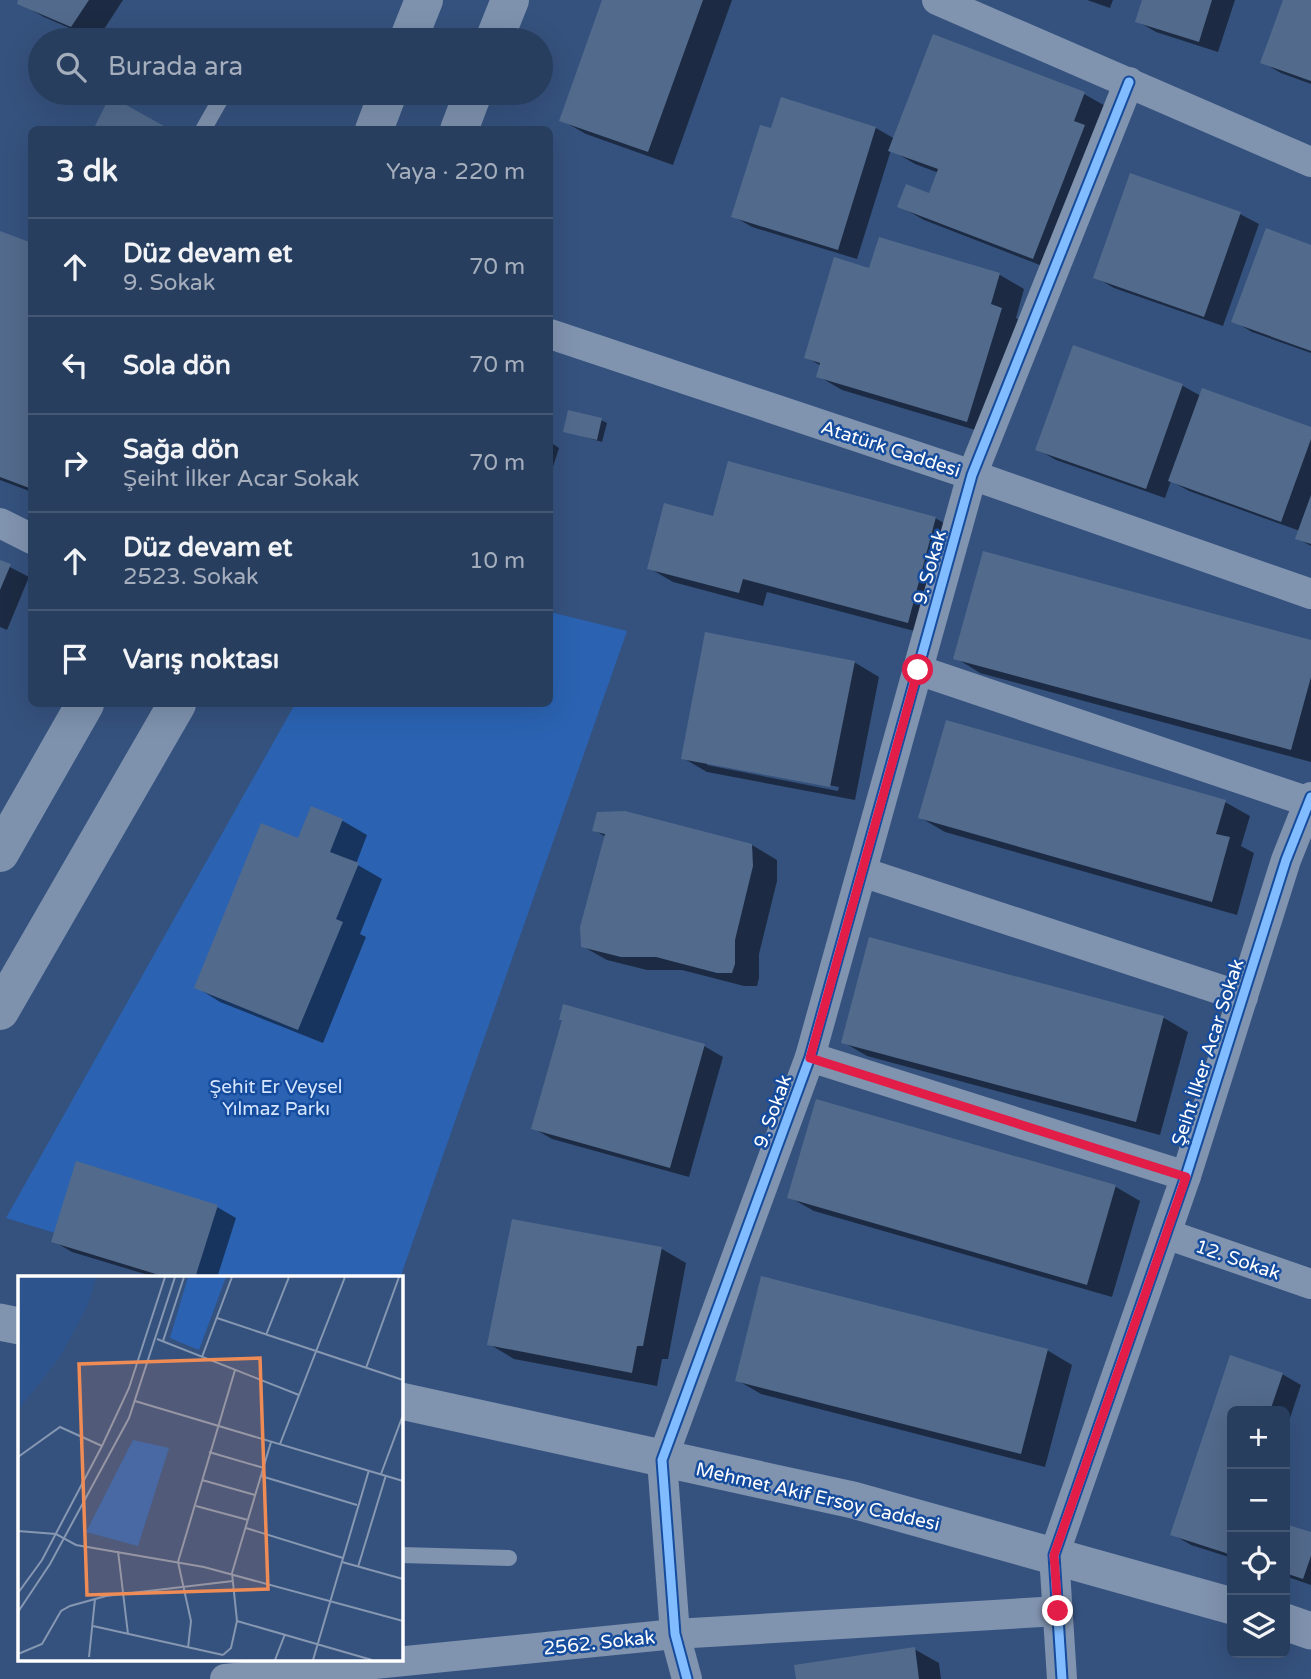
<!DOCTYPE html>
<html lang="tr">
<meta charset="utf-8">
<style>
body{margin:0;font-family:"Varela Round",sans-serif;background:#304564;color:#f1f3f6}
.controls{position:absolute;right:21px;bottom:21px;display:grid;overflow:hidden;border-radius:10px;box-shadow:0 7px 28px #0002}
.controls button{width:63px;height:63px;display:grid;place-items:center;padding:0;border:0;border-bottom:2px solid #445773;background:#283e5e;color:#f1f3f6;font:35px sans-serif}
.stop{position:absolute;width:21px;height:21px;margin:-16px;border:5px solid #e11d48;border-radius:50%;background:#fff}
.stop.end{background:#e11d48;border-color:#fff;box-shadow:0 2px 7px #0008}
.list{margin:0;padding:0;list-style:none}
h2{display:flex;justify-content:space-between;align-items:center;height:91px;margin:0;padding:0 28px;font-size:30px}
h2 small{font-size:23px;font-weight:400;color:#a5aebc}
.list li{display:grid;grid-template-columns:46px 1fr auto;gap:21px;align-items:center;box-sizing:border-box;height:98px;padding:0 28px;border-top:2px solid #445773}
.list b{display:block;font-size:26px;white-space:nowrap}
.list p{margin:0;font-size:23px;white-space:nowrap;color:#a5aebc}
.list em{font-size:23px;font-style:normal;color:#a5aebc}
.icon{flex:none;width:38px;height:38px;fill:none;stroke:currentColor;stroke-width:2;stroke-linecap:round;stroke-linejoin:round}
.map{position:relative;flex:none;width:1311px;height:1679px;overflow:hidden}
.search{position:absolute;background:#283e5e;box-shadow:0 7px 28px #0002;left:28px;top:28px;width:525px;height:77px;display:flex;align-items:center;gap:18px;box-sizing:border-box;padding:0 24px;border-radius:38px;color:#a5aebc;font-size:26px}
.panel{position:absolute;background:#283e5e;box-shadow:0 7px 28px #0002;left:28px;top:126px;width:525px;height:581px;border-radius:10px}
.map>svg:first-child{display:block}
</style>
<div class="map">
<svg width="1311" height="1679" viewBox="0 0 1311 1679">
<rect width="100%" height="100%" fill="#35527e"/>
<!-- green -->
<polygon fill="#2b63b2" points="550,612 627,631 400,1278 203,1278 6,1218 295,704 550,704"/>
<!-- shadow -->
<g fill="#0007" fill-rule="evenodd">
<polygon points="20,0 123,0 97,40 44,17 19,3"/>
<polygon points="604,0 732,0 673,165 586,134 561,120"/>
<polygon points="1087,0 1113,0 1110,8"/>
<polygon points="1144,0 1235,0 1218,52 1156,32 1137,21"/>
<polygon points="1284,0 1311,0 1311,84 1281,73 1262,62"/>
<polygon points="1084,94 1109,108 1058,272 924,220 899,206 930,195 939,173 915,164 891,150 857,259 752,227 733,216 773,130 876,128 895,139"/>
<polygon points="1240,214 1259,224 1223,326 1114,288 1095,277"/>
<polygon points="0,233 32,245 32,492 0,480"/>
<polygon points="880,239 1000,275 1024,289 1016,318 1026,324 992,435 842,390 818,376 821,366 806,357 870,270"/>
<polygon points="1311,247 1311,353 1252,332 1234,321"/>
<polygon points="1074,347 1183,386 1201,396 1311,429 1311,546 1297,538 1300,531 1189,491 1171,481 1165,498 1056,460 1037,449"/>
<polygon points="601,420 607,423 602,442 565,431"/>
<polygon points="550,442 559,448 550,476"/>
<polygon points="935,518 960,532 933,636 767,592 763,606 673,582 649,568 715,519"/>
<polygon points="0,562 29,577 7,630 0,627"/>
<polygon points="1311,641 1311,762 980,673 956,658"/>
<path d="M 854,662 L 879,677 L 855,800 L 707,772 L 683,758 ZM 707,762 L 839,787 L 838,791 L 707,765 Z"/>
<polygon points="1225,802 1250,816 1241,846 1254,853 1237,915 945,832 921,818"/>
<polygon points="312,809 343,821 367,835 356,864 382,879 360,934 366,937 323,1043 220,1002 196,987 299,840"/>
<polygon points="594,830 752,845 777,860 777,881 759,954 759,978 757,986 744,986 682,970 647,970 607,960 582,946 606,837"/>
<polygon points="1164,1018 1188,1032 1160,1135 867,1056 843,1042"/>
<polygon points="564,1021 704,1046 723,1057 689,1177 552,1139 533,1128"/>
<polygon points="817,1101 1116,1187 1140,1201 1112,1297 814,1211 789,1197"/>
<polygon points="217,1207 236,1218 217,1278 158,1278 72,1252 53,1241"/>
<polygon points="513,1221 662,1249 686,1263 668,1359 662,1359 657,1386 514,1359 489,1344"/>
<polygon points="1047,1350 1072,1365 1045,1467 761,1394 737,1380"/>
<polygon points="1231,1357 1282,1374 1301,1385 1285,1433 1285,1411 1232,1411 1232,1558 1191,1545 1172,1534"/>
<polygon points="1285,1525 1311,1534 1311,1585 1285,1576"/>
<polygon points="914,1649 939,1663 941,1679 798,1679"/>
</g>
<!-- building -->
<g fill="#526a8c">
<polygon points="18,0 89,0 71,27 17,4"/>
<polygon points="602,0 703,0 648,152 559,121"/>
<polygon points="1142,0 1212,0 1199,42 1135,22"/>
<polygon points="1283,0 1311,0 1311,81 1260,63"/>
<polygon points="933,34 1085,92 1074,121 1085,125 1033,259 897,207 906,184 929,193 938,169 888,151"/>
<polygon points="110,96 171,130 93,130"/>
<polygon points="781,97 876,127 838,250 731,217 760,125 771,128"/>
<polygon points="1130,173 1241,212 1204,317 1093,278"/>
<polygon points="1266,228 1311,245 1311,351 1231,322"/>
<polygon points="0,231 32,243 32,489 0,477"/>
<polygon points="879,237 1000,273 991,304 1002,308 967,422 816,377 820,363 804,358 834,257 869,268"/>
<polygon points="1073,345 1183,384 1146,489 1035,450"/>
<polygon points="1202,388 1311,427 1311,439 1281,522 1168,481"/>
<polygon points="568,410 602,418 597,440 563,432"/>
<polygon points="728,461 936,517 908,623 743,579 739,593 647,569 664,503 713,516"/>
<polygon points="1311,495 1311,544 1295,539"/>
<polygon points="983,551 1311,640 1311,677 1291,750 953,659"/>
<polygon points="0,560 11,564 0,590"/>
<polygon points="705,632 855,661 830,787 681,759"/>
<polygon points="946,720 1226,800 1216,834 1230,837 1212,902 918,818"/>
<polygon points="311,806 343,819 330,852 359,863 336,919 343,922 298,1030 194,988 261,823 298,838"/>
<polygon points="625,811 752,844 753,866 735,940 735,964 732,973 717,973 656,957 621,957 581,947 580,927 605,834 592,831 597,812"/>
<polygon points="869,937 1164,1016 1136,1122 841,1043"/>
<polygon points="563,1004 705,1044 670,1168 531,1129 562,1020 559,1020"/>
<polygon points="816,1099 1116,1185 1087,1285 787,1198"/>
<polygon points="76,1161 218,1205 195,1278 169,1278 51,1242"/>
<polygon points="512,1219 662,1247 643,1346 637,1346 632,1373 487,1345"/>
<polygon points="761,1276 1048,1349 1021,1454 735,1381"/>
<polygon points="1230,1355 1283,1373 1270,1411 1232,1411 1232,1555 1170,1535"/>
<polygon points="1285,1524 1311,1532 1311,1556 1303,1579 1285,1573"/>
<polygon points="915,1647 919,1679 796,1679 794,1665"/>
</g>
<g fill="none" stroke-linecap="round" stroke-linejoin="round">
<!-- service -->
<g stroke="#8093af" stroke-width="16">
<polyline points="203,130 224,93"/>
<polyline points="401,1555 509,1558"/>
</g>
<!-- minor -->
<g stroke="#8093af" stroke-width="30">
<polyline points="937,0 1311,162"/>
<polyline points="550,334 972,475 1311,594"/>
<polyline points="0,523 32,539"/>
<polyline points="918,670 1309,802"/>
<polyline points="862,872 1243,997"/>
<polyline points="810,1057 1186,1176"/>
<polyline points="1166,1234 1311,1284"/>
<polyline points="225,1679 675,1634 1058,1611"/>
<polyline points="687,1679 675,1634 662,1460 810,1057 972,475 1129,82"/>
<polyline points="1062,1679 1054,1555 1186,1176 1286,860 1311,797"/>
</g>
<!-- tertiary -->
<g stroke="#8093af" stroke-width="37">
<polyline points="0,1322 19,1326"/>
<polyline points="401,1401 853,1500 1232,1606"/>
<polyline points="1285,1622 1311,1631"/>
</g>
<!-- trunk -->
<g stroke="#7e92ae" stroke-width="38">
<polyline points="408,40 424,0"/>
<polyline points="494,40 510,0"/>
<polyline points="374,130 388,93"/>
<polyline points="459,130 473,93"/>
<polyline points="0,853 85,704"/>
<polyline points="0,1011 177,704"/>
</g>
<!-- cycleway casing -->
<g stroke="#164c9d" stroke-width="13">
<g id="cycleway">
<polyline points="687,1679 675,1634 662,1460 810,1057 972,475 1129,82"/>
<polyline points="1062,1679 1054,1555 1186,1176 1286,860 1311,797"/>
</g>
</g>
<!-- cycleway -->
<use href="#cycleway" stroke="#80bcff" stroke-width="9"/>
</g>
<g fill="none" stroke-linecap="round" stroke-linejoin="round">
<!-- route -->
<polyline stroke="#e11d48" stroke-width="9" points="918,670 810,1058 1186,1177 1054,1555 1058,1611"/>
</g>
<g text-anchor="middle" stroke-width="5" stroke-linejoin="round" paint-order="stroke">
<!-- street labels -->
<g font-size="19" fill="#fff" stroke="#164c9d">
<text transform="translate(891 448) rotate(18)" y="7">Atatürk Caddesi</text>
<text transform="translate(929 567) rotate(-74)" y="7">9. Sokak</text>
<text transform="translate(1207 1052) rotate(-72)" y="7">Şeiht İlker Acar Sokak</text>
<text transform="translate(772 1111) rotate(-70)" y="7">9. Sokak</text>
<text transform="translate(1238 1259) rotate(19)" y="7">12. Sokak</text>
<text transform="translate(818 1496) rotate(13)" y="7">Mehmet Akif Ersoy Caddesi</text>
<text transform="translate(599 1642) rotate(-6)" y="7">2562. Sokak</text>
</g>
<!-- park labels -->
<g font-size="19" fill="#d4e5fd" stroke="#164c9d">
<text x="276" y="1093">Şehit Er Veysel<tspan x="276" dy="22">Yılmaz Parkı</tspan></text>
</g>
</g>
<!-- overview -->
<g transform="translate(18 1276)">
<rect width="385" height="385" fill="#35527e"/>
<path d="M 170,1 L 208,1 L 181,74 L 152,62 ZM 115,164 L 151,172 L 120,270 L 68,256 Z" fill="#2b63b2"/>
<path d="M 0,1 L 78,1 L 70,29 L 42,81 L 0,134 Z" fill="#2e548e"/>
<path fill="none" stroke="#8697b2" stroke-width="2" d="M 199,42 L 385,104M 248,59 L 271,1M 139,63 L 281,119M 145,65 L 166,1M 184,81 L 214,1M 348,92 L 381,1M 117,125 L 385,205M 262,168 L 327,1M 191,176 L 246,192M 0,181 L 42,151 L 84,170M 363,198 L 385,139M 243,200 L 339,229M 184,204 L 237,219M 178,230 L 230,244M 228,252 L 325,282M 0,255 L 38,258 L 58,269 L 186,291 L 385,345M 100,275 L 110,358M 324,286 L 385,303M 340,291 L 368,199M 0,317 L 24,284 L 84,170 L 111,112 L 147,1M 0,336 L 32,288 L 111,142 L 157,1M 219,345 L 354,384M 75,350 L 205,379M 170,372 L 173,345 L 160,286 L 217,94M 0,378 L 24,368 L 43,335 L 52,330 L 88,320 L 215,305M 205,379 L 213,372 L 219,345 L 214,297 L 253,166M 71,381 L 77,323M 257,384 L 267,358M 295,384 L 351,194"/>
<path fill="#ef8b55" fill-opacity="0.15" stroke="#ef8b55" stroke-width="3.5" d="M 242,82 L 250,313 L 69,319 L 61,88 Z"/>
<rect width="385" height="385" fill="none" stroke="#fff" stroke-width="3.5"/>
</g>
</svg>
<div class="controls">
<button>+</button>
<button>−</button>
<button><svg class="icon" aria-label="locate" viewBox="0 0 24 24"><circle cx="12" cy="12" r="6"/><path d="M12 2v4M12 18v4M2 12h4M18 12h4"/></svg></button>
<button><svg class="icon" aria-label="layers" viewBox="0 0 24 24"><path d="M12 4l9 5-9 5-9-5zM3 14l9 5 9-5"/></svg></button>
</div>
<div class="stop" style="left:918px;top:670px"></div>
<div class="stop end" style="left:1058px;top:1611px"></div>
<div class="search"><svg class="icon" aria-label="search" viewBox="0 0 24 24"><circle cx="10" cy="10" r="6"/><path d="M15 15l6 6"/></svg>Burada ara</div>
<section class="panel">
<h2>3 dk<small>Yaya · 220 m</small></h2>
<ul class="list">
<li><svg class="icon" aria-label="ahead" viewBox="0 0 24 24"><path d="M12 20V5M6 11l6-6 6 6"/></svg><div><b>Düz devam et</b><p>9. Sokak</p></div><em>70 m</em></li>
<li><svg class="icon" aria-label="left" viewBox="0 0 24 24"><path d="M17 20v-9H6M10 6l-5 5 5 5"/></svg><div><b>Sola dön</b></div><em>70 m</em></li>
<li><svg class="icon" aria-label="right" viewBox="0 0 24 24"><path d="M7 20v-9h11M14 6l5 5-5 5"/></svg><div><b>Sağa dön</b><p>Şeiht İlker Acar Sokak</p></div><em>70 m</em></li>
<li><svg class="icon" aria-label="ahead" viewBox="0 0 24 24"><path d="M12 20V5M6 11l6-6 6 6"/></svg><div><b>Düz devam et</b><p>2523. Sokak</p></div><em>10 m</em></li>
<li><svg class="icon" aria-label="arrive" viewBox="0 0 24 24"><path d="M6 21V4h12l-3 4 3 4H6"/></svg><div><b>Varış noktası</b></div></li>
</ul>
</section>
</div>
